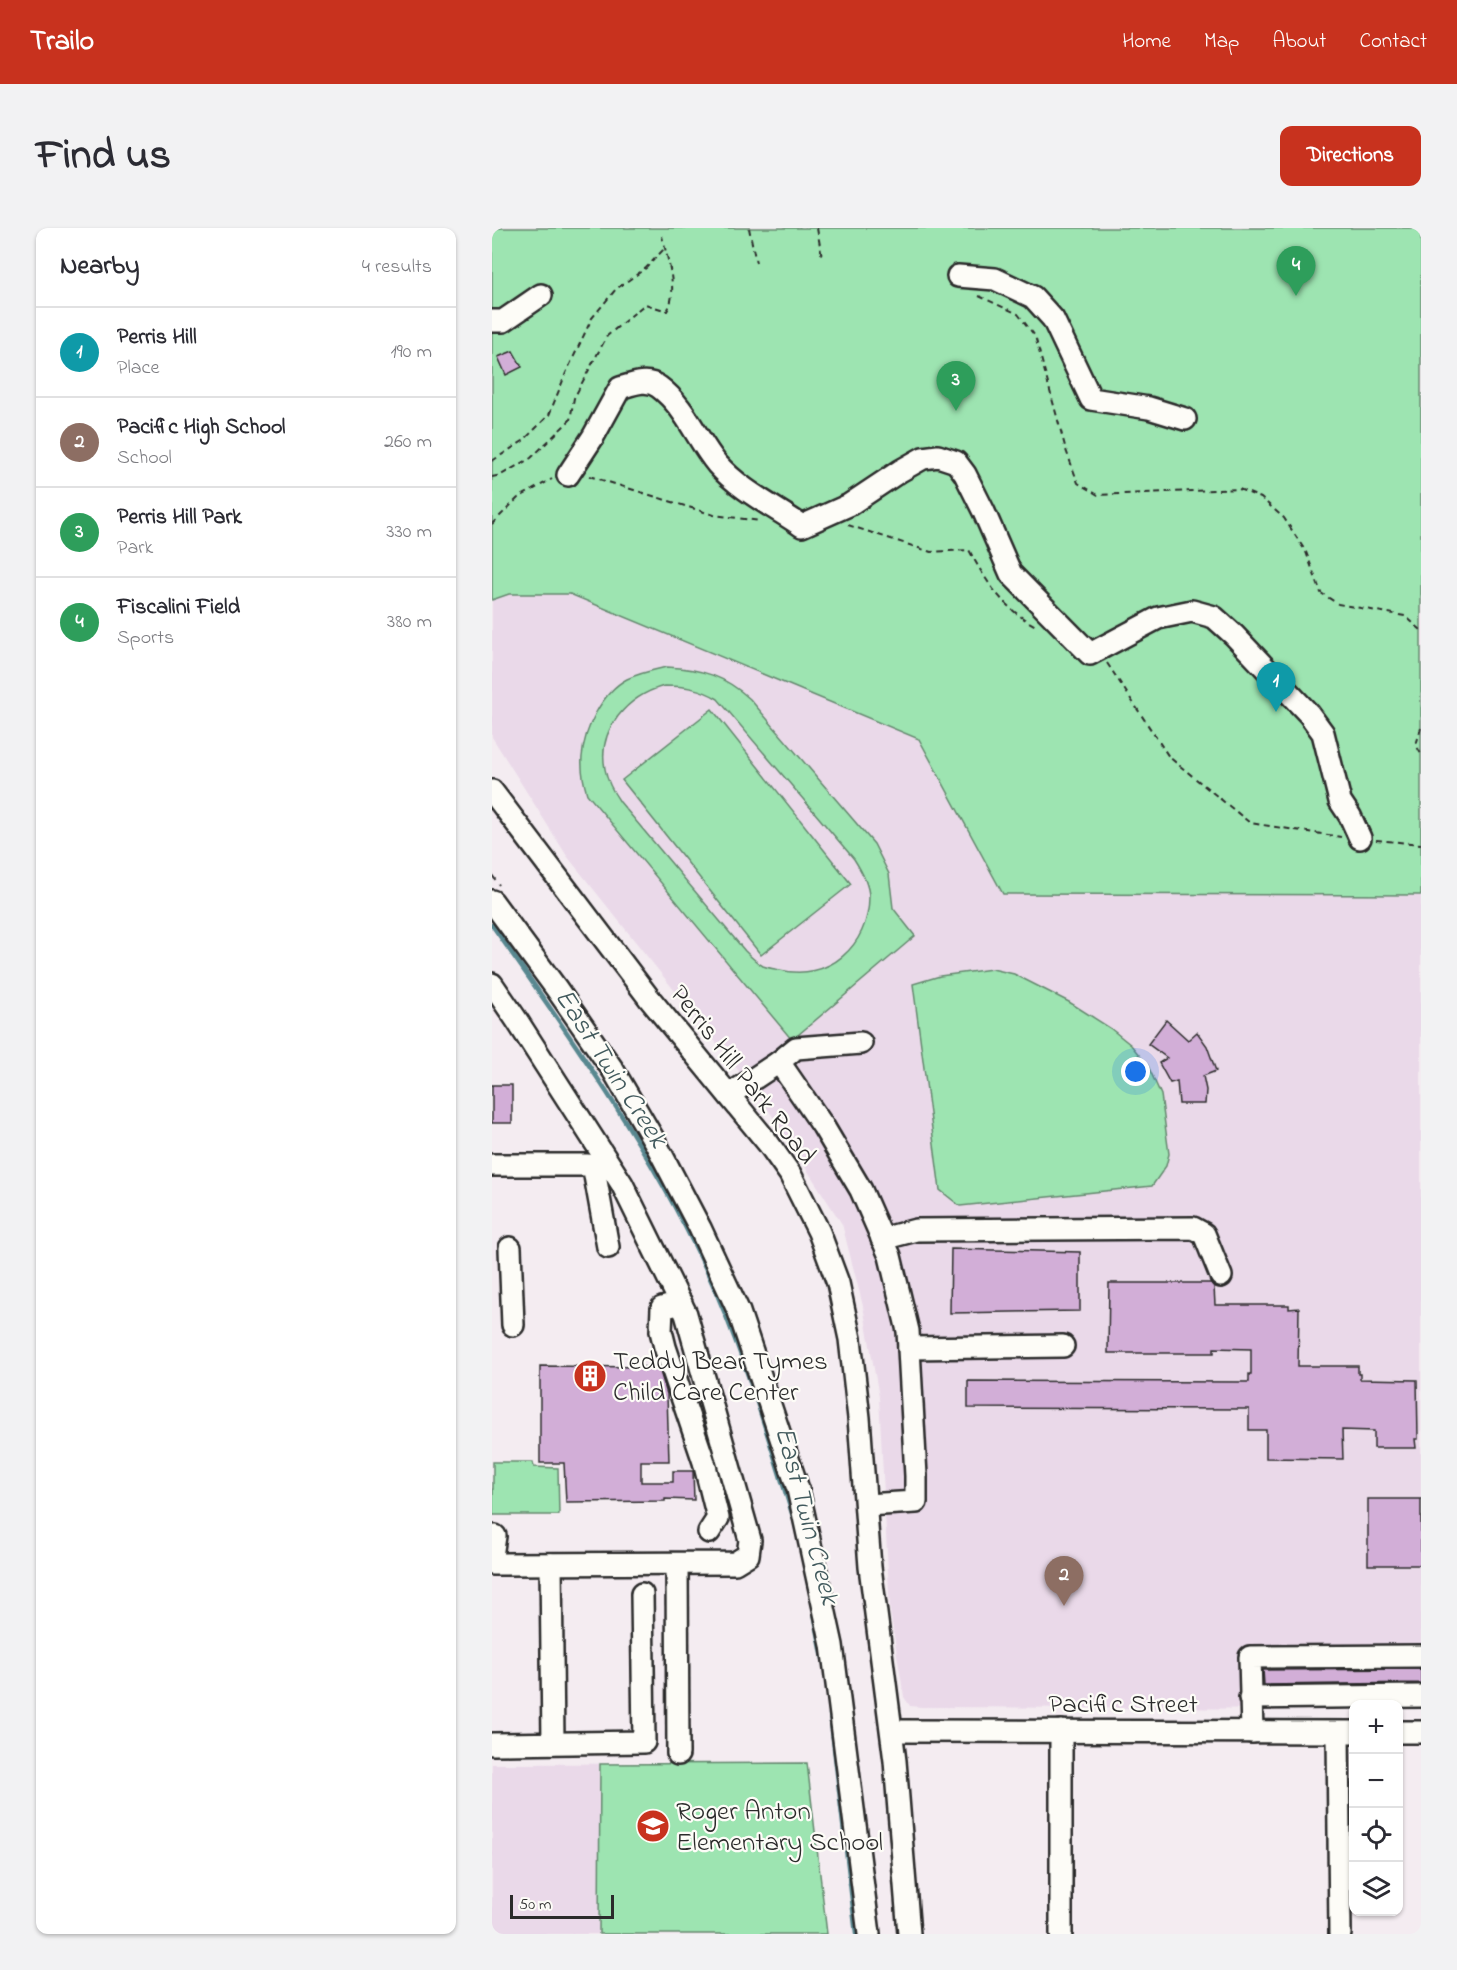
<!DOCTYPE html>
<meta charset="utf-8">
<style>
body{margin:0;font-family:"Indie Flower",sans-serif;background:#f2f2f3;color:#2b2b33}
.controls{position:absolute;right:18px;bottom:18px;display:grid;overflow:hidden;border-radius:12px;box-shadow:0 2px 4px #0004}
.controls button{width:54px;height:54px;display:grid;place-items:center;padding:0;border:0;border-bottom:2px solid #e1e1e2;background:#fff;color:#2b2b33;font:30px sans-serif}
.scale{position:absolute;left:18px;bottom:15px;width:104px;box-sizing:border-box;padding-left:6px;border:3px solid #2b2b2b;border-top:0;font-size:16px;line-height:21px;white-space:nowrap;color:#2b2b2b;-webkit-text-stroke:4px #fdfcf7;paint-order:stroke}
.you{position:absolute;left:644px;top:844px;width:21px;height:21px;margin:-15px;border:4px solid #fff;border-radius:50%;background:#1a73e8;box-shadow:0 0 0 9px #1a73e833}
.badge{display:grid;place-items:center;width:39px;height:39px;border-radius:50%;background:#c8321e;color:#fff;font-size:20px;font-weight:700}
.pin{position:absolute;translate:-50% -50px;filter:drop-shadow(0 2px 3px #0008)}
.pin::after{content:'';position:absolute;top:32px;width:21px;height:18px;background:inherit;clip-path:polygon(0 0,100% 0,50% 100%)}
.list{margin:0;padding:0;list-style:none}
h2{display:flex;justify-content:space-between;align-items:center;height:78px;margin:0;padding:0 24px;font-size:26px}
h2 small{font-size:20px;font-weight:400;color:#7c7c81}
.list li{display:grid;grid-template-columns:39px 1fr auto;gap:18px;align-items:center;box-sizing:border-box;height:90px;padding:0 24px;border-top:2px solid #e1e1e2}
.list b{display:block;font-size:22px;white-space:nowrap}
.list p{margin:0;font-size:20px;white-space:nowrap;color:#7c7c81}
.list em{font-size:20px;font-style:normal;color:#7c7c81}
.icon{flex:none;width:33px;height:33px;fill:none;stroke:currentColor;stroke-width:2;stroke-linecap:round;stroke-linejoin:round}
.map{position:relative;flex:none;width:929px;height:1706px;overflow:hidden;border-radius:12px}
header{display:flex;align-items:center;gap:36px;box-sizing:border-box;height:84px;padding:0 30px;background:#c8321e;color:#fff}
header strong{font-size:28px}
nav{display:flex;gap:33px;margin-inline-start:auto;font-size:21px}
.intro{display:flex;align-items:center;justify-content:space-between;box-sizing:border-box;height:144px;padding:0 36px}
h1{margin:0;font-size:42px}
.button{padding:15px 27px;border-radius:12px;background:#c8321e;color:#fff;font-size:21px;font-weight:700}
main{display:flex;gap:36px;padding:0 36px}
aside{flex:1;background:#fff;border-radius:12px;box-shadow:0 2px 4px #0004}
.map>svg:first-child{display:block}
</style>
<header>
<strong>Trailo</strong>
<nav><a>Home</a><a>Map</a><a>About</a><a>Contact</a></nav>
</header>
<div class="intro"><h1>Find us</h1><a class="button">Directions</a></div>
<main>
<aside>
<h2>Nearby<small>4 results</small></h2>
<ul class="list">
<li><span class="badge" style="background:#0f9aa8">1</span><div><b>Perris Hill</b><p>Place</p></div><em>190 m</em></li>
<li><span class="badge" style="background:#8d6e63">2</span><div><b>Pacific High School</b><p>School</p></div><em>260 m</em></li>
<li><span class="badge" style="background:#2e9e5b">3</span><div><b>Perris Hill Park</b><p>Park</p></div><em>330 m</em></li>
<li><span class="badge" style="background:#2e9e5b">4</span><div><b>Fiscalini Field</b><p>Sports</p></div><em>380 m</em></li>
</ul>
</aside>
<div class="map">
<svg width="929" height="1706" viewBox="0 0 929 1706">
<rect width="100%" height="100%" fill="#f4ecf1"/>
<filter id="ink" filterUnits="userSpaceOnUse"><feTurbulence type="fractalNoise" baseFrequency=".0167" numOctaves="2"/><feDisplacementMap in="SourceGraphic" scale="12" xChannelSelector="R" yChannelSelector="G"/><feConvolveMatrix kernelMatrix="1 2 1 2 8 2 1 2 1" color-interpolation-filters="sRGB"/></filter>
<g filter="url(#ink)">
<!-- built -->
<g fill="#ead9e9">
<polygon points="17,366 78,366 427,511 511,666 929,667 929,1481 907,1481 906,1476 862,1476 861,1481 429,1479 418,1478 412,1469 398,1383 387,1169 371,1078 350,996 270,872 75,628 0,509 0,372"/>
<polygon points="315,1535 335,1706 0,1706 0,1536"/>
</g>
<!-- green -->
<g fill="#9de4b1" stroke="#64886e" stroke-width="1.5" fill-rule="evenodd">
<polygon points="0,0 929,0 929,667 511,666 427,511 78,366 17,366 0,372"/>
<path d="M 175,439 C 210,441 233,448 258,471 L 382,616 L 397,646 L 401,680 L 423,708 L 300,812 L 95,566 C 91,553 89,542 90,529 C 92,502 110,464 135,451 C 148,445 162,442 175,439 ZM 172,458 C 192,458 208,460 226,471 L 362,631 C 369,642 377,656 377,669 C 377,718 336,754 288,742 C 283,741 276,740 271,738 C 264,734 258,728 253,723 L 128,574 C 121,564 115,553 113,541 C 105,501 136,468 172,458 Z"/>
<polygon points="220,481 359,656 269,727 130,552"/>
<polygon points="500,741 522,746 577,774 618,800 639,817 656,838 669,867 677,926 674,938 660,958 468,978 448,962 421,756 448,748"/>
<polygon points="1,1234 41,1234 42,1239 66,1240 67,1287 1,1287"/>
<polygon points="315,1535 335,1706 107,1706 108,1536"/>
</g>
<g fill="none" stroke-linecap="round" stroke-linejoin="round">
<!-- stream -->
<g stroke="#598890" stroke-width="4.5">
<path d="M 0,697 C 78,808 155,915 213,1039 C 251,1121 276,1209 303,1295"/>
<polyline points="322,1385 332,1436"/>
<polyline points="338,1486 364,1706"/>
</g>
</g>
<!-- building -->
<g fill="#d2aed7" stroke="#2b2b2b" stroke-width="1.5">
<polygon points="21,123 30,139 14,147 6,129"/>
<polygon points="674,792 696,812 705,804 715,818 724,843 711,848 714,862 713,876 687,876 685,853 678,855 667,835 675,830 656,816"/>
<rect x="0" y="857" width="20" height="38"/>
<polygon points="459,1021 588,1024 588,1083 458,1085"/>
<polygon points="617,1055 719,1055 722,1059 723,1077 797,1077 797,1081 807,1080 806,1138 866,1138 866,1146 868,1146 868,1151 925,1152 926,1211 923,1211 924,1220 882,1220 882,1203 850,1202 851,1231 774,1230 774,1202 757,1202 757,1181 476,1180 476,1153 757,1154 757,1146 759,1146 759,1121 722,1120 722,1125 616,1125"/>
<polygon points="156,1137 166,1137 175,1166 177,1233 149,1233 149,1254 181,1254 181,1243 201,1243 202,1272 173,1271 173,1273 74,1274 72,1235 48,1235 48,1138 156,1139"/>
<rect x="876" y="1271" width="53" height="66"/>
<polygon points="929,1441 929,1455 772,1457 771,1442"/>
</g>
<g fill="none" stroke-linecap="round" stroke-linejoin="round">
<!-- minor casing -->
<g stroke="#2b2b2b" stroke-width="26">
<g id="minor">
<polyline points="466,48 503,51 541,69 561,91 599,171 657,180 693,191"/>
<polyline points="0,93 11,93 49,67"/>
<path d="M 76,247 L 101,209 L 128,160 C 141,156 155,150 167,159 C 193,178 205,212 225,236 C 249,263 281,278 310,298 L 357,277 L 408,243 L 431,230 L 446,228 L 464,234 L 473,246 L 492,284 L 519,346 L 598,426 L 666,390 L 700,383 L 722,389 L 742,407 L 817,486 L 831,505 L 848,573 L 858,588 L 868,610"/>
<polyline points="0,563 157,770 276,915 298,946 327,1004 346,1055 358,1111 367,1190 378,1339 403,1533 417,1706"/>
<polyline points="0,673 64,760 121,842 163,914 208,1000 247,1084 306,1261 340,1417 377,1706"/>
<polyline points="0,756 24,791 130,956 194,1086 258,1312 256,1327 243,1335 0,1336"/>
<polyline points="287,834 331,898 369,962 398,1028 416,1103 424,1248 424,1274 374,1277"/>
<polyline points="237,867 287,834 304,820 369,815"/>
<polyline points="0,937 96,937 102,942 116,1019"/>
<polyline points="390,1011 424,1002 701,1000 712,1006 729,1048"/>
<polyline points="18,1020 21,1097"/>
<polyline points="189,1075 170,1080 169,1103 173,1119 212,1234 226,1290 217,1304"/>
<polyline points="417,1120 571,1118"/>
<polyline points="0,1328 3,1308"/>
<polyline points="59,1336 61,1515"/>
<polyline points="185,1336 186,1526"/>
<polyline points="758,1470 929,1468"/>
<polyline points="400,1503 862,1504"/>
<polyline points="569,1503 569,1706"/>
<polyline points="760,1504 758,1429 929,1428"/>
<polyline points="906,1504 929,1504"/>
<polyline points="846,1505 848,1706"/>
<polyline points="0,1516 152,1514 150,1366"/>
</g>
</g>
<!-- path -->
<g stroke="#2b2b2b" stroke-width="2" stroke-dasharray="6 4.5" stroke-linecap="butt">
<polyline points="257,0 264,35"/>
<polyline points="325,0 330,30"/>
<polyline points="487,68 526,86 543,108 574,222 586,255 606,267 747,261 769,270 792,290 814,324 829,365 846,376 913,388 929,402"/>
<polyline points="0,233 31,213 57,187 74,145 100,90 124,61 154,40 173,20"/>
<polyline points="97,248 222,287 268,293"/>
<path d="M 0,249 L 9,247 L 39,230 L 78,192 L 82,170 L 115,108 L 153,76 L 175,83 C 187,63 175,30 170,8"/>
<polyline points="0,296 26,270 60,251"/>
<path d="M 356,297 L 439,324 L 477,322 C 495,355 512,382 546,399"/>
<polyline points="615,435 677,529 758,595 849,609"/>
<polyline points="929,500 924,517 929,526"/>
<polyline points="884,612 929,616"/>
<polyline points="0,647 7,657"/>
</g>
<!-- minor -->
<use href="#minor" stroke="#fdfcf7" stroke-width="21"/>
</g>
</g>
<!-- icons -->
<defs>
<g id="building-disc" transform="scale(1.725)"><circle r="9.5" fill="#c8321e" stroke="#fdfcf7"/><path d="M-4-6H4V6H1V3H-1V6H-4ZM-2.5-4.3h1.7v1.8h-1.7ZM.8-4.3h1.7v1.8H.8ZM-2.5-1h1.7V.8h-1.7ZM.8-1h1.7V.8H.8Z" fill="#fff"/></g>
<g id="school-disc" transform="scale(1.725)"><circle r="9.5" fill="#c8321e" stroke="#fdfcf7"/><path d="M0-5L7-2L0 1L-7-2ZM-4 1L0 2.5L4 1V4Q0 6-4 4Z" fill="#fff"/></g>
</defs>
<g fill-rule="evenodd">
<use href="#building-disc" x="98" y="1148"/>
<use href="#school-disc" x="161" y="1598"/>
</g>
<g text-anchor="middle" stroke-width="4.5" stroke-linejoin="round" paint-order="stroke">
<!-- street labels -->
<g font-size="27" fill="#2b2b2b" stroke="#fdfcf7">
<text transform="translate(252 846) rotate(52)" y="9">Perris Hill Park Road</text>
<text x="631" y="1484">Pacific Street</text>
</g>
<!-- poi labels -->
<g font-size="27" fill="#2b2b2b" stroke="#fdfcf7" text-anchor="start">
<text x="121" y="1141">Teddy Bear Tymes<tspan x="121" dy="31">Child Care Center</tspan></text>
<text x="184" y="1591">Roger Anton<tspan x="184" dy="31">Elementary School</tspan></text>
</g>
<!-- water labels -->
<g font-size="28" font-style="italic" fill="#425a5d" stroke="#fdfcf7">
<text transform="translate(121 839) rotate(57)" y="10">East Twin Creek</text>
<text transform="translate(317 1287) rotate(75)" y="10">East Twin Creek</text>
</g>
</g>
</svg>
<div class="controls">
<button>+</button>
<button>−</button>
<button><svg class="icon" aria-label="locate" viewBox="0 0 24 24"><circle cx="12" cy="12" r="6"/><path d="M12 2v4M12 18v4M2 12h4M18 12h4"/></svg></button>
<button><svg class="icon" aria-label="layers" viewBox="0 0 24 24"><path d="M12 4l9 5-9 5-9-5zM3 14l9 5 9-5"/></svg></button>
</div>
<div class="scale">50 m</div>
<div class="you"></div>
<div class="pin badge" style="left:784px;top:484px;background:#0f9aa8">1</div>
<div class="pin badge" style="left:572px;top:1378px;background:#8d6e63">2</div>
<div class="pin badge" style="left:464px;top:183px;background:#2e9e5b">3</div>
<div class="pin badge" style="left:804px;top:68px;background:#2e9e5b">4</div>
</div>
</main>
